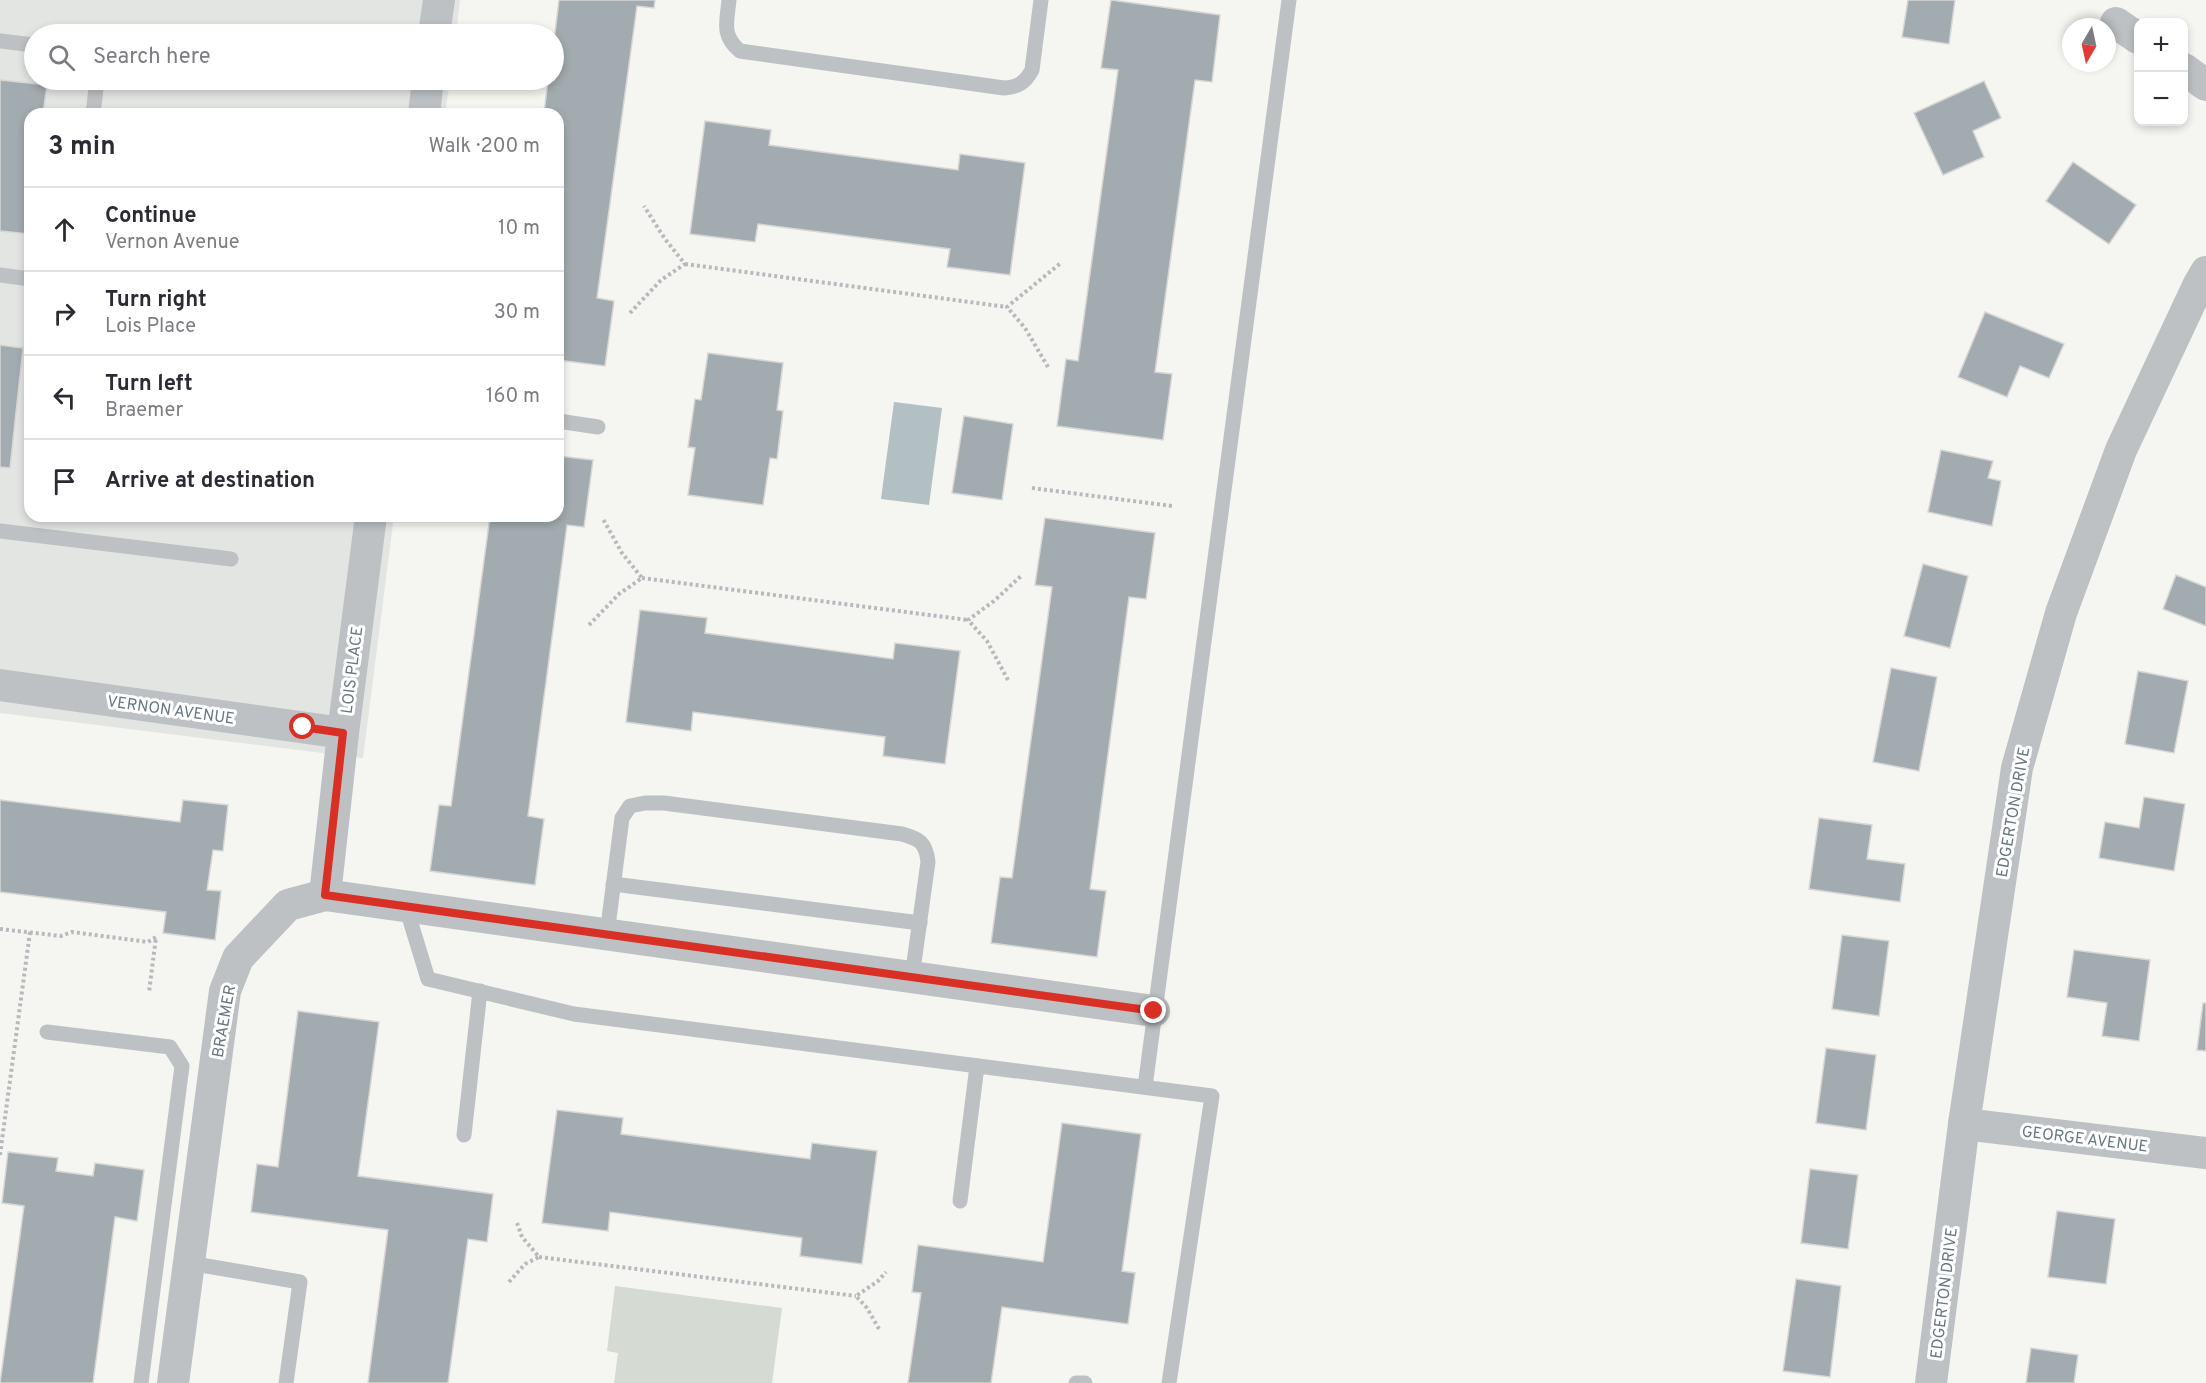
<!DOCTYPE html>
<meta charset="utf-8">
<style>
body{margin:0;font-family:Overpass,sans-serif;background:#f7f7f7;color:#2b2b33}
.controls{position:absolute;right:18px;top:18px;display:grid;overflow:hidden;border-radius:12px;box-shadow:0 3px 9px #0003}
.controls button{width:54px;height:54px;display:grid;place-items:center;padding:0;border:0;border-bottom:2px solid #e1e1e2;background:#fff;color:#2b2b33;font:30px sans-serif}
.compass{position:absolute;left:2062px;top:18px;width:54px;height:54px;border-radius:50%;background:#fff;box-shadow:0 3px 9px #0003;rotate:189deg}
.stop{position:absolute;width:18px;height:18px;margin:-14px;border:4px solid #d93025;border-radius:50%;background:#fff}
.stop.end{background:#d93025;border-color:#fff;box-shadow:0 2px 6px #0008}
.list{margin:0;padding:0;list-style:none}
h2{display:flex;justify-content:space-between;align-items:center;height:78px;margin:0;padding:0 24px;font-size:26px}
h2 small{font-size:20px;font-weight:400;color:#7c7c81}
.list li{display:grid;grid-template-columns:39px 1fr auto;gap:18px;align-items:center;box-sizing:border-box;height:84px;padding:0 24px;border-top:2px solid #e1e1e2}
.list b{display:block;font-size:22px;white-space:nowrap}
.list p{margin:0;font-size:20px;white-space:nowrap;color:#7c7c81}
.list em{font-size:20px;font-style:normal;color:#7c7c81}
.icon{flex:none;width:33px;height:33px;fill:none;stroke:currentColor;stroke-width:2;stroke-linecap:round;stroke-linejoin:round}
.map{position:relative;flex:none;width:2206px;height:1383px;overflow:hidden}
.search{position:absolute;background:#fff;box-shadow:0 3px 9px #0003;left:24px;top:24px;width:540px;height:66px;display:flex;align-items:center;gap:15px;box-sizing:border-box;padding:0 21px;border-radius:33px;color:#7c7c81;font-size:22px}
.panel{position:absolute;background:#fff;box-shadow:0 3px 9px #0003;left:24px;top:108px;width:540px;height:414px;border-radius:18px}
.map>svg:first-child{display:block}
</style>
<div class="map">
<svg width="2206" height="1383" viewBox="0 0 2206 1383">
<rect width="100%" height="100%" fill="#f5f5f2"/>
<!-- built -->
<polygon fill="#e3e5e3" points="0,0 460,0 456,34 34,34 34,80 450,80 445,114 30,114 30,516 394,516 363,758 0,713"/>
<!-- green -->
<polygon fill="#d5dad2" points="615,1286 782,1308 772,1383 614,1383 618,1353 607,1351"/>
<!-- water -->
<polygon fill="#b3c0c3" points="894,402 942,408 929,505 881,499"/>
<!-- building -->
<g fill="#a2abaf" stroke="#d7d6d5" stroke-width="1.5">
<polygon points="559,0 655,0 654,8 637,6 597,298 614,301 605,366 558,360 558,114 544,114 548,80 554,80 554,41"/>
<polygon points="1111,0 1220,15 1212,82 1195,80 1155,372 1172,374 1163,440 1057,426 1066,359 1078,361 1118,70 1101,68"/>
<polygon points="1908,0 1955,0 1949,44 1902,37"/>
<polygon points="0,80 47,85 43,114 30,114 29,234 0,231"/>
<polygon points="1984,81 2001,118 1973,131 1984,157 1943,175 1914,113"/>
<polygon points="705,121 771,130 769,145 958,170 960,154 1025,163 1010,275 947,267 950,249 758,224 755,242 690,234"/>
<polygon points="2073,162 2136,205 2109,244 2046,201"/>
<polygon points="1985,312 2064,344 2049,378 2020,366 2007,397 1958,377"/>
<polygon points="0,345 23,348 10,468 0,467"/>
<polygon points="708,353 783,363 777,410 783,411 777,459 770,458 763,505 688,495 695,448 688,447 695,399 701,400"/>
<polygon points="964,416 1013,424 1002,500 952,493"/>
<polygon points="1941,450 1993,461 1988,478 2001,481 1992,526 1928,512"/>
<polygon points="558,456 593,460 584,527 567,525 528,816 544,819 535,885 430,871 439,805 451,806 490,516 558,516"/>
<polygon points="1045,518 1155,533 1146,599 1129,597 1090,889 1106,891 1097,957 991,943 1000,877 1012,878 1052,587 1035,585"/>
<polygon points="1923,564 1968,576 1950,648 1904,636"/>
<polygon points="2176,575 2206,587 2206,626 2163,609"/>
<polygon points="640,610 707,618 705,633 893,659 895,643 960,651 945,764 883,756 885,737 693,712 691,731 626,722"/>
<polygon points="1891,668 1937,677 1919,771 1873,762"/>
<polygon points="2138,671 2188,681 2174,753 2125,744"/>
<polygon points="2144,797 2185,804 2174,871 2099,858 2105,822 2139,828"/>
<polygon points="0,800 180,822 183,800 228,805 223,851 213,850 207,890 221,891 215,940 163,933 166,912 0,892"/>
<polygon points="1819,818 1872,825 1867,859 1905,864 1900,902 1809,889"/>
<polygon points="1842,935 1889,941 1879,1016 1832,1009"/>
<polygon points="2074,950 2150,960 2139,1041 2102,1036 2107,1003 2067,997"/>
<polygon points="2203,1003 2206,1003 2206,1051 2197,1050"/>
<polygon points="298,1011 379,1022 358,1176 493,1194 487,1242 468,1239 448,1383 368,1383 388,1230 251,1212 257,1164 278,1167"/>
<polygon points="1826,1048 1876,1055 1866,1130 1816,1123"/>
<polygon points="557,1110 623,1118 621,1134 810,1159 812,1143 877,1151 862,1264 800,1256 802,1238 610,1212 608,1231 542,1223"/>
<polygon points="1062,1123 1141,1134 1122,1271 1135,1273 1128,1324 1002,1307 991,1383 908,1383 921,1293 912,1292 918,1245 1043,1262"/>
<polygon points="8,1152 58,1158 56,1171 93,1176 95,1163 144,1170 137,1221 115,1217 93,1383 0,1383 24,1206 2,1203"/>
<polygon points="1810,1169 1858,1175 1848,1249 1801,1243"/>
<polygon points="2057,1211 2115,1219 2106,1284 2048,1277"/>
<polygon points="1796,1279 1841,1286 1830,1377 1783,1371"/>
<polygon points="2031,1348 2078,1355 2074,1383 2026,1383"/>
</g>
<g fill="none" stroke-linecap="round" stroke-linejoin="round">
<!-- path -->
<g stroke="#b7babc" stroke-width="4" stroke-dasharray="3 3" stroke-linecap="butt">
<polyline points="685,264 1007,307"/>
<polyline points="630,313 661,280 685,264 665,239 644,206"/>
<polyline points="1048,367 1025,328 1007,307 1062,262"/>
<polyline points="1032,488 1172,506"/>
<polyline points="642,578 968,620"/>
<polyline points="589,625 619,594 642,578 622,553 603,519"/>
<polyline points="1008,680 987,641 968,620 994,601 1021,576"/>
<polyline points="0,929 61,936 72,932 148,942 156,937 149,992"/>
<polyline points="0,1155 30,932"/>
<polyline points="539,1257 856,1296"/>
<polyline points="509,1282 525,1264 539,1257 522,1237 517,1223"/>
<polyline points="879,1329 867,1308 856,1296 878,1281 886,1272"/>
</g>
<!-- service -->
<g stroke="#bdc1c4" stroke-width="15">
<path d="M 729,0 C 727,22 721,35 740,51 L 1004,88 C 1018,87 1025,83 1032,70 L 1041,0"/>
<polyline points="0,41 34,45"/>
<polyline points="93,114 97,80"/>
<polyline points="0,275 30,279"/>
<polyline points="558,421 598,427"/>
<polyline points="0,531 231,559"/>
<polyline points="613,884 920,923"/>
<polyline points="406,907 428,979 574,1014 1212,1096 1169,1383"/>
<path d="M 607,934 L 622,818 L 630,806 L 645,803 L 664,803 L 902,834 C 920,839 926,843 928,862 L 912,977"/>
<polyline points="47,1032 170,1047 182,1066 141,1383"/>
<polyline points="1145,1087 1289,0"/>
<polyline points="464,1135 480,991"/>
<polyline points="960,1201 977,1066"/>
<polyline points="189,1263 300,1282 286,1383"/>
<polyline points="1076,1383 1085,1383"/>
</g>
<!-- minor -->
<g stroke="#bdc1c4" stroke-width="32">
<polyline points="2116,23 2138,38"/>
<polyline points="434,34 439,0"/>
<polyline points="2184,69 2206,85"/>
<polyline points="424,114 428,80"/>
<polyline points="0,685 343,733"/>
<polyline points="325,895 343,733 371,516"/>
<polyline points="1964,1124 2206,1153"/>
<polyline points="173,1383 225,991 238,958 288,905 325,895 1154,1011"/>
<polyline points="1931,1383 1964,1124 2017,768 2061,613 2121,450 2198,286 2206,272"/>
</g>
</g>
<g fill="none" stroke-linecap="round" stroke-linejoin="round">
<!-- route -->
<polyline stroke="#d93025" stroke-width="8" points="303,727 343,733 325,895 1154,1011"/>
</g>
<g text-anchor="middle" stroke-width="6" stroke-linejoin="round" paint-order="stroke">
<!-- street labels -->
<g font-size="16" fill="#677881" stroke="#fff">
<text transform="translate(351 670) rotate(-83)" y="6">LOIS PLACE</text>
<text transform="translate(171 709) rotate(8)" y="6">VERNON AVENUE</text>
<text transform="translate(2012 812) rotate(-80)" y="6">EDGERTON DRIVE</text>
<text transform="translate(223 1021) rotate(-80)" y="6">BRAEMER</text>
<text transform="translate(2085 1138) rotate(7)" y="6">GEORGE AVENUE</text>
<text transform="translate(1943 1293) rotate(-83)" y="6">EDGERTON DRIVE</text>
</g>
</g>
</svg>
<div class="controls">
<button>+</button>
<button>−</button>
</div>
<svg class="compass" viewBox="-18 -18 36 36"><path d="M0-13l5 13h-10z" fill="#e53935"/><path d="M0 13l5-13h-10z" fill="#7c7c81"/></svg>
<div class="stop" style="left:303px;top:727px"></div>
<div class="stop end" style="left:1154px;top:1011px"></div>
<div class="search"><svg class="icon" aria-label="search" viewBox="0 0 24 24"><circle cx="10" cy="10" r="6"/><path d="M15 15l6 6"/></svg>Search here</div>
<section class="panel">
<h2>3 min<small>Walk · 200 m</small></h2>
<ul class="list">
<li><svg class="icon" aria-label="ahead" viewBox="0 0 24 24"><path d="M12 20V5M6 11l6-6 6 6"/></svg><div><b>Continue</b><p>Vernon Avenue</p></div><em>10 m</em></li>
<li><svg class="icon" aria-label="right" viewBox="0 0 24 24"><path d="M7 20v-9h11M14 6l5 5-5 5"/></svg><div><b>Turn right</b><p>Lois Place</p></div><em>30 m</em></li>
<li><svg class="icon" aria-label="left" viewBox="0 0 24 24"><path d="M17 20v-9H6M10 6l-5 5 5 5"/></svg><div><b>Turn left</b><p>Braemer</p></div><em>160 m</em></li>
<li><svg class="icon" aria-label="arrive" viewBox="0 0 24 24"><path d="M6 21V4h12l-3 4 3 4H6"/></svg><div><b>Arrive at destination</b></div></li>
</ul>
</section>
</div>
